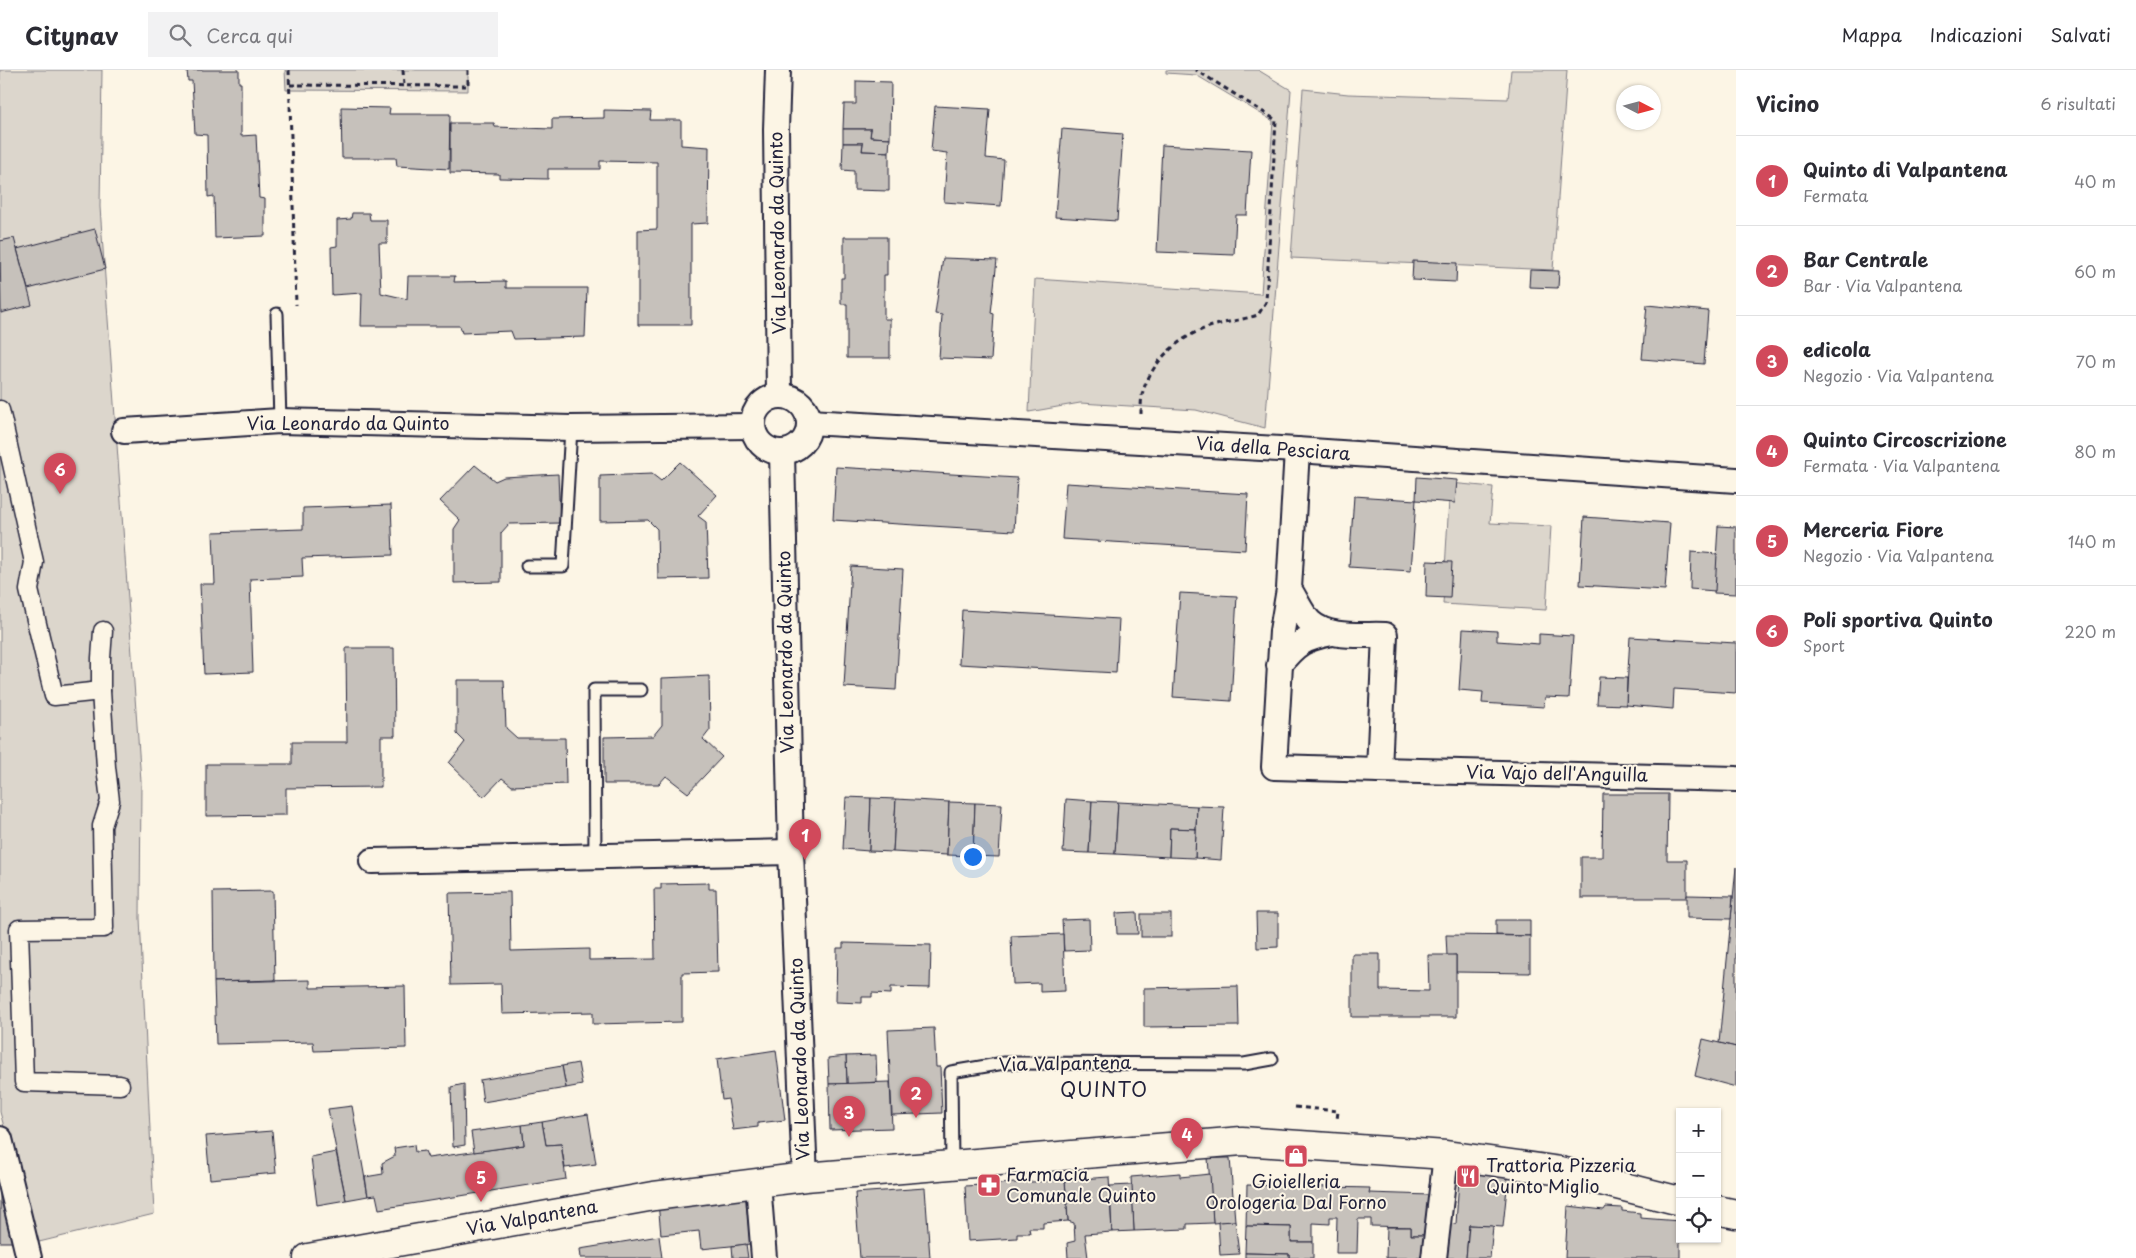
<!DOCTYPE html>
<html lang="it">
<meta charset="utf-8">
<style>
body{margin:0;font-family:"Playpen Sans",sans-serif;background:#f2f2f3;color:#2b2b33}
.controls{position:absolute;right:15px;bottom:15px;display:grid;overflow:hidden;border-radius:0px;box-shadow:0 1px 4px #0004}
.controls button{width:45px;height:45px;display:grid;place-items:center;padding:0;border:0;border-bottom:1px solid #e1e1e2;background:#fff;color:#2b2b33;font:25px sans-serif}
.compass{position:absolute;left:1616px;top:15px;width:45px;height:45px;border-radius:50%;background:#fff;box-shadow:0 1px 4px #0004;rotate:96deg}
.you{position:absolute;left:972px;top:786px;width:18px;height:18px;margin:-12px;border:4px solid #fff;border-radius:50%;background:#1a73e8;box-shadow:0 0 0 8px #1a73e833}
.badge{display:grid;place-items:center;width:32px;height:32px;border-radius:50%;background:#d1495b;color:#fff;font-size:16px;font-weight:700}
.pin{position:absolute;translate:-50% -41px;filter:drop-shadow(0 1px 2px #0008)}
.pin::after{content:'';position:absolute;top:26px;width:18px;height:15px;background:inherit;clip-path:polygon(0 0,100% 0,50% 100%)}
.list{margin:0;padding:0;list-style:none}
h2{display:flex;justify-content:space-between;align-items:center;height:65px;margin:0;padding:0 20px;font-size:21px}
h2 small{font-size:16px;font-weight:400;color:#7c7c81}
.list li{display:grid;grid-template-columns:32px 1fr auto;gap:15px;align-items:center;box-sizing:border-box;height:90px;padding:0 20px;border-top:1px solid #e1e1e2}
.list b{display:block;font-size:19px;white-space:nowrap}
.list p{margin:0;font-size:16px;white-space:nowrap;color:#7c7c81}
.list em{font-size:16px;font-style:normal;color:#7c7c81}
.icon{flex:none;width:28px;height:28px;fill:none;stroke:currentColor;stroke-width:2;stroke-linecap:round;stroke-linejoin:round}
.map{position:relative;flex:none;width:1736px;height:1188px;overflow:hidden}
header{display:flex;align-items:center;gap:30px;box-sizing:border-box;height:70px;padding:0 25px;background:#fff;border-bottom:1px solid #e1e1e2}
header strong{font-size:24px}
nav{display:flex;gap:28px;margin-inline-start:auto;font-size:18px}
.search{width:350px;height:45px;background:#f2f2f3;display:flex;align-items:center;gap:12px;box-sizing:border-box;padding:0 18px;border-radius:0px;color:#7c7c81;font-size:19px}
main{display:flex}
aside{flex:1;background:#fff}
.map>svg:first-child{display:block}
</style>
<header>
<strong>Citynav</strong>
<div class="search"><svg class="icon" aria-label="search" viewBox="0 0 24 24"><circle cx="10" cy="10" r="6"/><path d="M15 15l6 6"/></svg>Cerca qui</div>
<nav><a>Mappa</a><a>Indicazioni</a><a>Salvati</a></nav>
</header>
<main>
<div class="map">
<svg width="1736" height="1188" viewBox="0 0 1736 1188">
<rect width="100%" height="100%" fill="#fcf5e5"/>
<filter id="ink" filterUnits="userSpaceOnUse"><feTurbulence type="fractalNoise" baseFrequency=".02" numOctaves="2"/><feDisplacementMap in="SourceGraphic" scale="10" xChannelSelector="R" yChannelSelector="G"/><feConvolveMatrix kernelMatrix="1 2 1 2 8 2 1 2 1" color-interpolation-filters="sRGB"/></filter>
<g filter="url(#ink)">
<!-- green -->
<g fill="#dcd6cc" stroke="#7f7c84">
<polygon points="0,0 102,0 100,137 141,711 140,848 154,1144 35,1173 0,1042"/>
<polygon points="285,0 468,0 468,21 286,20"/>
<polygon points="1166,0 1258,0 1291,20 1265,358 1196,340 1080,333 1029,342 1035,209 1261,224 1273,51 1196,5 1166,3"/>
<polygon points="1511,0 1567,0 1553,200 1291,188 1303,19 1348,24 1508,29"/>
<polygon points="1450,413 1493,417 1490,453 1551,456 1546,540 1443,534"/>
</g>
<!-- building -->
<g fill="#c6c1bb" stroke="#22223b">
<polygon points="187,0 239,0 239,13 241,13 241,66 256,65 259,128 265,129 265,166 215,168 214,126 208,127 207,65 195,64 192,11 188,11"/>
<polygon points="856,11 891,12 890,68 870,67 871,59 843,59 844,34 856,34"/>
<polygon points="935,36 990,39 986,88 1004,90 1001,136 944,132 947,83 931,81"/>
<polygon points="341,37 390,38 389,44 450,44 449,99 397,96 396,88 342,88"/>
<polygon points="604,40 651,41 650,50 681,50 681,75 709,77 708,153 691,154 691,255 638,255 638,160 657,159 657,92 600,91 600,99 548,99 548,109 499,108 499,104 450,103 450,53 494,53 495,57 552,59 552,49 604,48"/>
<polygon points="843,59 871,59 870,67 890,68 889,82 862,81 863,73 843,73"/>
<polygon points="1062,59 1123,64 1117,151 1055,147"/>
<polygon points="843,73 863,73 862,81 889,82 889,121 854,120 854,101 842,100"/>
<polygon points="1162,75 1251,80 1247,145 1236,145 1234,185 1157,182"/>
<polygon points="352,143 369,143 370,150 387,150 387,173 379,173 381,223 407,229 408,206 455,206 454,212 506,211 506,218 587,218 585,267 514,269 511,261 462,263 460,256 361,256 362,223 332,225 331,177 337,176 337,150 351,149"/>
<polygon points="95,159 105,199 28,219 17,179"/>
<polygon points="844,167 887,167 887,205 884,205 884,249 890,249 890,288 847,288 847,234 841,234 841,208 844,208"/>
<polygon points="14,168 32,235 1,243 0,171"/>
<polygon points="943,188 997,190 991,243 994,244 991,290 939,288 942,245 935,244"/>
<polygon points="1413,191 1457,193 1456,212 1412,210"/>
<polygon points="1530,200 1559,201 1558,218 1529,217"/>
<polygon points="1647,235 1708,241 1704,294 1642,289"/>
<polygon points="680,392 717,425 698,446 706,452 708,508 658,509 657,459 648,450 600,451 600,406 652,404 661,411"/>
<polygon points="475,395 495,411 504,407 558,404 560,453 509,454 501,463 501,512 454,513 454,459 460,450 440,431"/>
<polygon points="836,397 1017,408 1014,461 833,450"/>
<polygon points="1417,407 1457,410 1455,433 1416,430"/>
<polygon points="1066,413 1248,424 1245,480 1062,469"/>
<polygon points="1354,426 1416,430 1411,501 1349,497"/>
<polygon points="391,435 393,485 302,488 303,507 250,509 253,602 204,604 200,514 215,514 213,462 303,459 303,438"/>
<polygon points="1584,447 1670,453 1665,520 1580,515"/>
<polygon points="1718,456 1736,457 1736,524 1714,523"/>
<polygon points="1691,482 1717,484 1715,521 1690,519"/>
<polygon points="1427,491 1452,492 1450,528 1426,527"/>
<polygon points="851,496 903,499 896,620 844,617"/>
<polygon points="1180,523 1237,526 1231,631 1173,627"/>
<polygon points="962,540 1119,549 1116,603 959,594"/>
<polygon points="1463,559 1497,561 1497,571 1539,574 1539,564 1573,566 1569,628 1545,627 1544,637 1482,633 1483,622 1459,620"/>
<polygon points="1630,567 1736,573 1736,623 1674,619 1673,639 1626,635"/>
<polygon points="346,578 394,578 395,666 381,666 381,717 286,718 286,745 206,746 206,694 292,694 292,672 347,672"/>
<polygon points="709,606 710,660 703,669 722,687 688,723 666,706 659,714 604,714 604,667 653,666 662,655 662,608"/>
<polygon points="1599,607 1627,608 1626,635 1597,634"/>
<polygon points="457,610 504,610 506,658 517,668 565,668 566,714 512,716 502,708 484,727 449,693 465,672 457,664"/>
<polygon points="1603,724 1668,724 1667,790 1687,790 1687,828 1581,828 1581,787 1602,787"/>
<polygon points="846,727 871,728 869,781 843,779"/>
<polygon points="871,728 896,729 893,782 869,781"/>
<polygon points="896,729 949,732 947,785 893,782"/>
<polygon points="1066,729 1092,731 1089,783 1063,782"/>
<polygon points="1092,731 1118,732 1115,784 1089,783"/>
<polygon points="949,732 975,733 973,786 947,785"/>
<polygon points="1118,732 1197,736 1196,759 1170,758 1169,787 1115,784"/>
<polygon points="975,733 1002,734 999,787 973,786"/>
<polygon points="1197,736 1224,737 1221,790 1195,788"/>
<polygon points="1170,758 1196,759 1195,788 1169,787"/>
<polygon points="1736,797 1736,977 1719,973"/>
<polygon points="709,813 709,819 716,819 718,902 682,903 682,952 593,954 593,942 502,944 501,914 451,915 449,823 510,822 511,881 589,879 589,890 655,889 654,819 661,819 661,814"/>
<polygon points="273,821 275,910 214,912 213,822"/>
<polygon points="1687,825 1733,826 1731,849 1687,848"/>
<polygon points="1137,842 1138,864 1117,864 1116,843"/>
<polygon points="1256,843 1278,843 1278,877 1257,878"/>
<rect x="1141" y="844" width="30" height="23"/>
<polygon points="1089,849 1090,880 1064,881 1062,850"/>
<polygon points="1496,850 1530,850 1530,866 1496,865"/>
<polygon points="1063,864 1065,921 1040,922 1040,913 1013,914 1011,866"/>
<polygon points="1446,865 1530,866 1530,903 1456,902 1456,885 1447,886"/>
<polygon points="843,873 931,875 930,918 891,917 891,924 872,923 872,927 862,927 862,933 836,932 837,878 843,878"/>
<polygon points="1352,884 1380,884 1380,920 1429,921 1428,885 1456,885 1456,947 1352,947"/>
<polygon points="310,910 310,918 405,916 406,978 314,981 313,972 216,974 214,912"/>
<polygon points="1238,916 1239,956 1144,957 1144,918"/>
<polygon points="934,958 936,997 940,997 942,1043 892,1045 888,960"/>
<polygon points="1703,969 1736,977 1736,1017 1695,1006"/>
<polygon points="776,980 785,1050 758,1053 758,1057 733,1060 728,1029 722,1030 717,989"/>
<polygon points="876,985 877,1012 847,1014 846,986"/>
<polygon points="846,986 847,1014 829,1014 828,988"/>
<polygon points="578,993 582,1015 566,1018 562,996"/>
<polygon points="562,996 566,1018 483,1032 480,1010"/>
<polygon points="890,1012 892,1058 830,1060 829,1014"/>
<polygon points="464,1014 465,1075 453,1077 451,1017"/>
<polygon points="352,1036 368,1126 346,1130 328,1039"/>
<polygon points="588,1044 596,1094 565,1098 561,1074 546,1075 542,1052"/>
<polygon points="542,1052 546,1075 561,1074 566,1109 379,1139 376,1125 368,1126 365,1107 383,1104 382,1093 395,1086 394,1078 414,1075 415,1082 425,1081 428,1088 524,1075 522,1055"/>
<polygon points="522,1055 524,1075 474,1082 471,1062"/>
<polygon points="272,1061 276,1103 210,1109 206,1066"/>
<polygon points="336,1082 346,1130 317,1135 311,1087"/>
<polygon points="1208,1088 1230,1088 1235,1151 1213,1153"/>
<polygon points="1460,1093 1509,1098 1503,1157 1469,1155 1466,1188 1445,1188 1449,1153 1456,1154"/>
<polygon points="1180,1103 1180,1107 1210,1104 1213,1153 1187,1154 1187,1159 1134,1161 1131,1107"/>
<polygon points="0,1104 14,1172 0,1172"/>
<polygon points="1109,1107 1112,1162 1085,1164 1088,1188 1068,1188 1067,1173 1075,1171 1074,1153 1068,1151 1065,1110"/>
<polygon points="1065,1110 1068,1151 1043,1153 1043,1158 1029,1158 1030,1163 1017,1163 1017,1168 968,1171 965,1116"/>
<polygon points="1132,1115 1134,1161 1112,1162 1110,1116"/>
<polygon points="1247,1115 1370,1118 1369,1123 1430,1125 1429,1165 1411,1165 1411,1157 1371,1156 1371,1149 1358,1149 1357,1183 1336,1183 1337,1147 1330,1147 1330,1154 1313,1153 1313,1172 1291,1172 1291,1157 1246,1156"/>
<polygon points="925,1118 930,1188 860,1188 855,1123"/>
<polygon points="746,1127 750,1174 701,1179 699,1161 661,1165 658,1132"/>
<polygon points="1568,1136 1604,1140 1606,1137 1622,1138 1622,1141 1640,1143 1640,1148 1680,1151 1680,1188 1565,1188"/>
<polygon points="1235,1151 1239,1184 1220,1185 1218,1152"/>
<polygon points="1469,1155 1493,1156 1490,1188 1466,1188"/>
<polygon points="1246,1156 1291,1157 1291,1172 1313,1172 1313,1188 1289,1188 1289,1184 1245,1183"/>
<polygon points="1387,1157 1411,1157 1411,1165 1429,1165 1429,1188 1386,1188"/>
<polygon points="659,1166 662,1188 581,1188 580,1179"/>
<polygon points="746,1174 748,1188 733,1188 732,1176"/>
<polygon points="1245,1183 1289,1184 1289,1188 1245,1188"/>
</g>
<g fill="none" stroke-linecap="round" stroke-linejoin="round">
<!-- service casing -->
<g stroke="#22223b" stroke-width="15">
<g id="service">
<polyline points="277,244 280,351"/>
<polyline points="527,496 563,496 571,358"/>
<polyline points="595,786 594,620 641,620"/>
<polyline points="952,1095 951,1002 1004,993 1244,994 1272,989"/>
</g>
</g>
<!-- pedestrian casing -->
<g stroke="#22223b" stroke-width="21">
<g id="pedestrian">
<polyline points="0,340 34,492 29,520 54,626 101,621 106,697 110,731 102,756 104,858 19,859 24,1012 120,1015"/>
<polyline points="101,621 101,588 103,561"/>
</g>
</g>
<!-- minor casing -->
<g stroke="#22223b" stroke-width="28">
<g id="minor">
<polyline points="778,0 776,59 779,325"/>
<circle cx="781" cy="354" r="28"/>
<polyline points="809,352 1297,380 1736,410"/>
<polyline points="124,361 280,351 571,358 752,356"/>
<polyline points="782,382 791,782 805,1107"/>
<path d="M 1289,519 C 1296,529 1301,543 1310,552 C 1328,569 1362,564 1385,565 L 1379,700 L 1274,697 L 1282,561 L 1289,519 L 1297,380"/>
<path d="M 1279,595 C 1296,573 1305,568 1332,563"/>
<polyline points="1379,700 1736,709"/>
<polyline points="372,791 791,782"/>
<polyline points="0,1069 29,1188"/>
<polyline points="758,1113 764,1188"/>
<polyline points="1434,1188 1446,1085"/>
</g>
</g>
<!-- tertiary casing -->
<g stroke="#22223b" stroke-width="31">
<g id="tertiary">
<polyline points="1717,1140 1736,1144"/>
<polyline points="308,1188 654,1126 805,1107 1242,1071 1446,1085 1561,1101 1680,1131"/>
</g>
</g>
<!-- path -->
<g stroke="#22223b" stroke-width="3" stroke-dasharray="5 4" stroke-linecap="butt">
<polyline points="289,0 296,235"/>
<polyline points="403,0 404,16"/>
<polyline points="290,15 468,16 468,0"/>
<path d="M 1141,344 C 1141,337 1141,328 1143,321 C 1153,290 1179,267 1209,257 C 1225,252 1242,250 1258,245 L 1266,232 L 1276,50 L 1196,0"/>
<polyline points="1295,1037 1338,1041 1337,1050"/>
</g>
<!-- service -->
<use href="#service" stroke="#fcf5e5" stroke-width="11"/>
<!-- pedestrian -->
<use href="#pedestrian" stroke="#fcf5e5" stroke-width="18"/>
<!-- minor -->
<use href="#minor" stroke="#fcf5e5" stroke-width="24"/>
<!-- tertiary -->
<use href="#tertiary" stroke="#fcf5e5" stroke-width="28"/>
</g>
</g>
<!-- icons -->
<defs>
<g id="shop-square" transform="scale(1.25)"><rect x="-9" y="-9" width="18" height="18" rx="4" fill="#d1495b" stroke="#fcf5e5"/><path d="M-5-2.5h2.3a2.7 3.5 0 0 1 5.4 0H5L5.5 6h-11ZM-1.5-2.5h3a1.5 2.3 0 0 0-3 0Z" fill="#fff"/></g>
<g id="restaurant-square" transform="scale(1.25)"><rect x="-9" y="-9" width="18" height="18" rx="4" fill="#d1495b" stroke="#fcf5e5"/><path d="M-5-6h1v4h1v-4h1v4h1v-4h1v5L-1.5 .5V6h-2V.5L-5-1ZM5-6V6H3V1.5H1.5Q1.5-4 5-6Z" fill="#fff"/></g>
<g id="pharmacy-square" transform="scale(1.25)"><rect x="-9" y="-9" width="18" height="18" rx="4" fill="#d1495b" stroke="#fcf5e5"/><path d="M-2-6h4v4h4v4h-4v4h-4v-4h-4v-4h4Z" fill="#fff"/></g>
</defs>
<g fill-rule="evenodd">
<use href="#shop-square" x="1296" y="1086"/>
<use href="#restaurant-square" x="1468" y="1106"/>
<use href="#pharmacy-square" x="989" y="1115"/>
</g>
<g text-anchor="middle" stroke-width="4" stroke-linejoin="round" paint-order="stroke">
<!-- street labels -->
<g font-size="18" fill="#22223b" stroke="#fcf5e5">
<text transform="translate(778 163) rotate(-91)" y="6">Via Leonardo da Quinto</text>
<text x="348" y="360">Via Leonardo da Quinto</text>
<text transform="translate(1273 379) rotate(4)" y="6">Via della Pesciara</text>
<text transform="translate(786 582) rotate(-91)" y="6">Via Leonardo da Quinto</text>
<text transform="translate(1557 704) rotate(1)" y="6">Via Vajo dell'Anguilla</text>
<text transform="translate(800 989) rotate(-92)" y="6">Via Leonardo da Quinto</text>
<text transform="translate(1065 994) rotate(-1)" y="6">Via Valpantena</text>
<text transform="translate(532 1148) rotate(-10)" y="6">Via Valpantena</text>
</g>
<!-- poi labels -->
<g font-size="18" fill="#22223b" stroke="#fcf5e5" text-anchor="start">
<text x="1486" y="1102">Trattoria Pizzeria<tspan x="1486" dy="21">Quinto Miglio</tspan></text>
<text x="1006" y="1111">Farmacia<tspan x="1006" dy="21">Comunale Quinto</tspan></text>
<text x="1296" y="1118" text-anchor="middle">Gioielleria<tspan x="1296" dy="21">Orologeria Dal Forno</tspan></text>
</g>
<!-- quarter labels -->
<g font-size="20" letter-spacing="1" fill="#22223b" stroke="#fcf5e5">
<text x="1104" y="1027">QUINTO</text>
</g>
</g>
</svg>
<div class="controls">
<button>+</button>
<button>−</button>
<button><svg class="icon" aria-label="locate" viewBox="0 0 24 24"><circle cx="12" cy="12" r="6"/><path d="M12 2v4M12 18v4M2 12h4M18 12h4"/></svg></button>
</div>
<svg class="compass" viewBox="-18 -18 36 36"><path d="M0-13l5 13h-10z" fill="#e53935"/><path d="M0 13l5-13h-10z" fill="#7c7c81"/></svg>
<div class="you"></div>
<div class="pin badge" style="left:805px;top:790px">1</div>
<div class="pin badge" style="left:916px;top:1048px">2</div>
<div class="pin badge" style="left:849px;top:1067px">3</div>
<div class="pin badge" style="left:1187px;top:1089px">4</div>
<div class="pin badge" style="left:481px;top:1132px">5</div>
<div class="pin badge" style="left:60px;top:424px">6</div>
</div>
<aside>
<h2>Vicino<small>6 risultati</small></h2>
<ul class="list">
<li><span class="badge">1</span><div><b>Quinto di Valpantena</b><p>Fermata</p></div><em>40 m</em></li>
<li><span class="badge">2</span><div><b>Bar Centrale</b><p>Bar · Via Valpantena</p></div><em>60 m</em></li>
<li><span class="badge">3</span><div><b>edicola</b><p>Negozio · Via Valpantena</p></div><em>70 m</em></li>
<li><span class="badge">4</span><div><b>Quinto Circoscrizione</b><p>Fermata · Via Valpantena</p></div><em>80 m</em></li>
<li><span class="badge">5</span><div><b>Merceria Fiore</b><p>Negozio · Via Valpantena</p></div><em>140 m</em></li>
<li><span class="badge">6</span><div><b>Poli sportiva Quinto</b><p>Sport</p></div><em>220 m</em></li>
</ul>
</aside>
</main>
